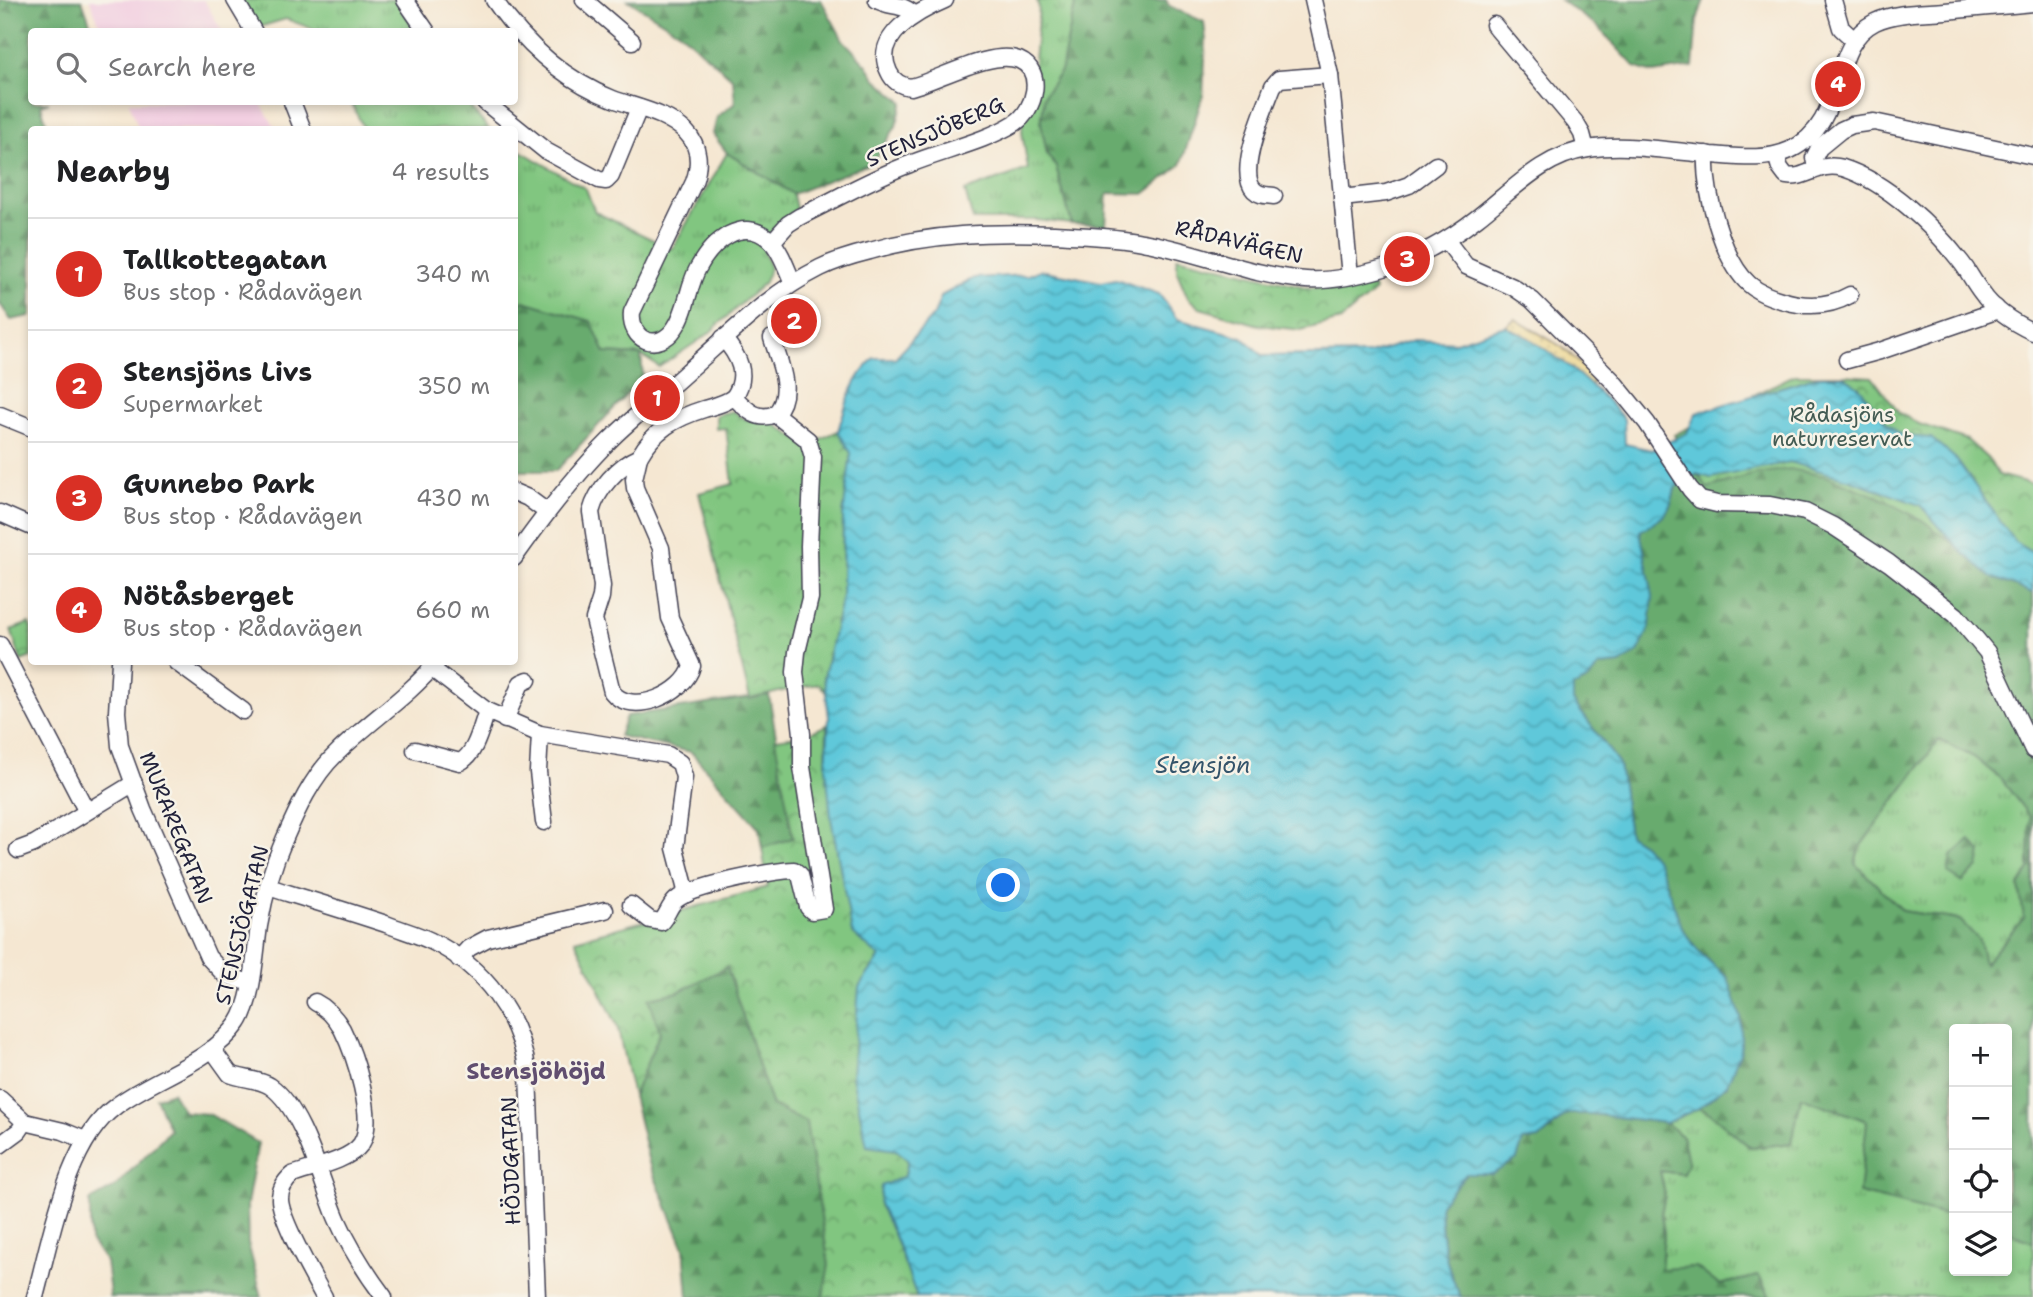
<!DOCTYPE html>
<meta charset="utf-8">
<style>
body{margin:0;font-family:"Shantell Sans",sans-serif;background:#f6f6f6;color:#202124}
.controls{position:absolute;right:21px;bottom:21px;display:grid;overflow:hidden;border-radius:7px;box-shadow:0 4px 10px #0003}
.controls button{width:63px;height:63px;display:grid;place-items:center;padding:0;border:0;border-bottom:2px solid #e0e0e0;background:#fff;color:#202124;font:35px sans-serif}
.you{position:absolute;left:1004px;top:886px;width:24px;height:24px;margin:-18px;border:5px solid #fff;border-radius:50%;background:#1a73e8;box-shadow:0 0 0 10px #1a73e833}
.badge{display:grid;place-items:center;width:46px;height:46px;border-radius:50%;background:#d93025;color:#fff;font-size:23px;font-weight:700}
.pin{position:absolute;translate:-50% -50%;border:4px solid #fff;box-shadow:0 2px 7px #0006}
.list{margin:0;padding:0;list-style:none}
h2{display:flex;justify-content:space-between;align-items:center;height:91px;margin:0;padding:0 28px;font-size:30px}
h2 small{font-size:23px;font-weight:400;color:#757577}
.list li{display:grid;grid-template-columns:46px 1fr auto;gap:21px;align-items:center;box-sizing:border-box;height:112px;padding:0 28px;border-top:2px solid #e0e0e0}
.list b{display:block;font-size:26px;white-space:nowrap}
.list p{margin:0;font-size:23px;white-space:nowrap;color:#757577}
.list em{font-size:23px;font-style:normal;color:#757577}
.icon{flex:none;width:38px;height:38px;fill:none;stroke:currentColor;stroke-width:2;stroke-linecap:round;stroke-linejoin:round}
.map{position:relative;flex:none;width:2033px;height:1297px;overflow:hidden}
.search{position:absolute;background:#fff;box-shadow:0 4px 10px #0003;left:28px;top:28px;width:490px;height:77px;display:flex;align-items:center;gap:18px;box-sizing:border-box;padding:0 24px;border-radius:7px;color:#757577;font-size:26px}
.panel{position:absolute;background:#fff;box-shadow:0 4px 10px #0003;left:28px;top:126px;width:490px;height:539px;border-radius:7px}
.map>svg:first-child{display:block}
</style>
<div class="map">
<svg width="2033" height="1297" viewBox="0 0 2033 1297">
<defs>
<pattern id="grass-tufts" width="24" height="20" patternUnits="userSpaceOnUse" patternTransform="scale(1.75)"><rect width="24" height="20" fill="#81c680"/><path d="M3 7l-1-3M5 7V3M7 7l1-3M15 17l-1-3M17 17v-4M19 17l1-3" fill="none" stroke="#69a06a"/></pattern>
<pattern id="forest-firs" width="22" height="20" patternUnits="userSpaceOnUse" patternTransform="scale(1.75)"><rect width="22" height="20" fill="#68ab6e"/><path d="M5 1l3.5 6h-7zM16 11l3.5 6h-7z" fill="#558b5c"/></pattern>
<pattern id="sand-dots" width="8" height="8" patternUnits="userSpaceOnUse" patternTransform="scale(1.75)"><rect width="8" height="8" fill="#eeda9e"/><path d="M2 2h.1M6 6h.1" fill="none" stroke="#ccbb89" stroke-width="1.8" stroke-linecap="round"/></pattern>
<pattern id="park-crowns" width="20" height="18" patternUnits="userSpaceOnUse" patternTransform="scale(1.75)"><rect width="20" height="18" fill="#81c680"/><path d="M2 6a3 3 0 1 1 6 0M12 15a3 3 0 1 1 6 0" fill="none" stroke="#69a06a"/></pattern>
<pattern id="water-waves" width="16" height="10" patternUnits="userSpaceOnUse" patternTransform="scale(1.75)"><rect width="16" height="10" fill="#5ec8da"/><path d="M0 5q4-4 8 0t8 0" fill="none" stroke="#4da2b2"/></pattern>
</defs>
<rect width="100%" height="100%" fill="#f7f3e8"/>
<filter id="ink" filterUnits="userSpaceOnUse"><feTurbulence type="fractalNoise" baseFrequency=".0143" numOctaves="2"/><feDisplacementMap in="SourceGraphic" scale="14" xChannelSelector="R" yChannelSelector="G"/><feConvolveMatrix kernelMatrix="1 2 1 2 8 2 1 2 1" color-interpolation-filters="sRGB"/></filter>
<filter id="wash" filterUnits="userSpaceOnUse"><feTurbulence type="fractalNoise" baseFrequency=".00686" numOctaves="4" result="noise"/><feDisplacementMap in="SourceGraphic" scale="28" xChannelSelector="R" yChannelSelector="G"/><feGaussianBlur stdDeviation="1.57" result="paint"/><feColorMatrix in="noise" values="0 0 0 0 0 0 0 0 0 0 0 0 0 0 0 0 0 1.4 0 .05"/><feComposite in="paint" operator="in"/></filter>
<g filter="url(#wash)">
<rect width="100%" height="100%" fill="#f5e7d2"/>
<!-- built -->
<g fill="#f2cfe1">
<polygon points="90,0 204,0 222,31 102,31"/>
<polygon points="129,102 260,102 276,129 139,129"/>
</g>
<!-- grass -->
<g fill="url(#grass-tufts)" stroke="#52745e" stroke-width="2">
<polygon points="241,0 397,0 416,31 319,31 286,19 259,27"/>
<polygon points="1037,0 1076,0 1061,72 1045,94 1047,154 1056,167 1072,224 1036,220 973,220 965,191 1028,169 1022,132 1023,111 1030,103 1039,8"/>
<polygon points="351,102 465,102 489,129 364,129"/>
<polygon points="514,147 586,189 595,212 672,249 727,153 793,194 796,209 773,229 764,252 770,268 765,282 707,335 659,367 641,355 605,353 525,301 515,306"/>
<polygon points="1939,740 1974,757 2001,779 2030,817 2029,869 2019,886 2025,918 1984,965 1960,920 1903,911 1855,864 1859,848"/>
<polygon points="1801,1097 1868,1121 1860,1193 1954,1217 1954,1271 2007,1271 2007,1232 2033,1242 2033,1297 1770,1297 1758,1276 1718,1285 1696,1267 1661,1270 1664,1234 1661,1214 1665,1195 1660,1171 1683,1174 1683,1138 1666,1123 1699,1108 1710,1113 1751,1148 1791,1143"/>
</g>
<!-- forest -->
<g fill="url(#forest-firs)" stroke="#456654" stroke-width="2" fill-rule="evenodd">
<polygon points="0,0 82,0 93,31 32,32 32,102 49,102 41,105 48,129 32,130 31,316 11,320 0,304"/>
<polygon points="628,0 821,0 843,40 867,65 875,78 903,102 896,126 874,162 793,194 727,153 713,134 717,117 735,103 733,79 681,33"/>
<polygon points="1076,0 1166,0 1169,6 1204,22 1206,41 1203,95 1181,165 1144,194 1108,193 1106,225 1072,224 1056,167 1047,154 1041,123 1045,94 1061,71"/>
<polygon points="1560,0 1704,0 1697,20 1693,67 1653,73 1635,67 1597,26"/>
<polygon points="524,301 591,321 605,353 641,355 643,377 556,471 515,471 515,306"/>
<path d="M 1790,462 L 1851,480 L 1939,528 L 1991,577 L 2033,593 L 2033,1242 L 2007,1232 L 2007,1029 L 1954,1029 L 1954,1217 L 1859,1193 L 1867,1121 L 1801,1097 L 1792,1143 L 1751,1148 L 1710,1113 L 1699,1108 L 1727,1085 L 1728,978 L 1700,953 L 1683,930 L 1644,845 L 1629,835 L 1619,764 L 1573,701 L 1573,687 L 1589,679 L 1599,666 L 1620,664 L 1644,560 L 1640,531 C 1663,518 1670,515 1675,488 L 1697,474 ZM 1939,740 L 1974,757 L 2001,779 L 2030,817 L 2029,869 L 2019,886 L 2024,918 L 1984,964 L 1979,940 L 1960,920 L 1903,911 L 1855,864 L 1859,848 Z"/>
<polygon points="769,695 793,838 762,848 759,828 691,752 619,736 626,716"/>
<polygon points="1970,840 1981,852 1978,867 1962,882 1948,873 1951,856"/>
<polygon points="727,966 772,1106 806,1122 829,1265 823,1297 688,1297 684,1248 649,1163 633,1096 660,1032 649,998 678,992"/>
<polygon points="172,1092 184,1112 209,1114 258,1143 247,1204 248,1243 262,1297 109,1297 110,1294 106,1262 90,1241 90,1201 115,1187 170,1130 156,1098"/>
<path d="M 1567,1114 L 1592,1114 L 1666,1123 L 1683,1138 L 1688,1162 L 1683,1174 L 1660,1171 L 1665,1195 L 1661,1214 L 1664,1234 L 1661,1269 L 1696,1267 L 1719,1285 L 1759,1276 L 1770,1297 L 1461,1297 C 1445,1267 1441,1237 1440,1204 L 1466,1174 L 1523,1141 L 1539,1139 Z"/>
</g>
<!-- sand -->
<polygon fill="url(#sand-dots)" stroke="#887e6c" stroke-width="2" points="1515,319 1562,347 1594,376 1593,383 1590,385 1529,338 1505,327"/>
<!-- park -->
<g fill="url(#park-crowns)" stroke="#52745e" stroke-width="2">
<polygon points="1177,257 1310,288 1343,286 1370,282 1375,291 1341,320 1301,330 1259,325 1200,308 1188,298 1177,272"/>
<polygon points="1794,375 1843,375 1872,377 1899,413 1919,424 1967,440 1989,460 1998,475 2033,484 2033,591 1964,551 1922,520 1879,497 1825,476 1790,469 1755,474 1707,488 1674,435"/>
<polygon points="733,411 745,419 774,424 807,445 838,431 852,453 843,515 842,596 824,677 826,692 819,684 801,687 807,734 827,725 826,767 880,957 859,987 896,1150 908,1160 905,1176 879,1204 896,1240 917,1297 823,1297 829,1265 806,1122 772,1106 727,967 678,992 649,998 660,1032 633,1096 617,1025 575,940 768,887 762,848 793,838 775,739 797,736 791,689 750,699 699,493 733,484 726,428 716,429 716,415"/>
<polygon points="29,623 31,628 31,657 21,661 11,630"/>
</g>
<!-- water -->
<path fill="url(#water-waves)" stroke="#40758a" stroke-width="2" d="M 1040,270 L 1101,282 L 1116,279 L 1159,294 L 1177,319 L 1242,337 L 1263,356 L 1369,354 L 1414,340 L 1456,342 L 1505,326 L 1529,338 L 1569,366 L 1606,399 L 1624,419 L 1625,444 L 1652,450 L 1687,433 L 1696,413 L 1818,376 L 1844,376 L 1861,389 L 1886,423 L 1903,436 L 1931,438 L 1956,459 L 2015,542 L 2033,553 L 2033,593 L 1991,577 L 1962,552 L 1920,505 L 1851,480 L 1790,462 L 1711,478 L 1697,474 L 1675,488 C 1670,515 1663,518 1640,531 L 1653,596 L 1650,626 L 1639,651 L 1620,664 L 1599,666 L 1589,679 L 1573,687 L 1573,701 L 1619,764 L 1629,835 L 1644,845 L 1658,862 L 1683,930 L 1700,953 L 1728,978 L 1741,1018 L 1741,1050 L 1727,1085 L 1699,1108 L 1666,1123 L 1592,1114 L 1567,1114 L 1539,1139 L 1523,1141 L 1517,1159 L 1492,1174 L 1466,1174 L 1440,1204 C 1441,1237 1445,1268 1461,1297 L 917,1297 L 896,1240 L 879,1204 L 881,1186 L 905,1176 L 908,1160 L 896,1150 L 867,1146 L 852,1076 L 859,987 L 880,957 L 852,933 L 831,818 L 826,767 L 829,717 L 824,677 L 842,596 L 843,515 L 851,453 L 838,431 C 846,403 853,379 874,358 L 895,358 L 934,315 L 941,296 L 974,278 L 1028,275 Z"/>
</g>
<g filter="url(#ink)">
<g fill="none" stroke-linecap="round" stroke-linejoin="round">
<!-- minor casing -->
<g stroke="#424052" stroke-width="19">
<g id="minor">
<polyline points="235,0 254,32"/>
<polyline points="405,0 427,32"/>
<path d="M 494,0 C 524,43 564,80 613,99 C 637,108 667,113 686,132 C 700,146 700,165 694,182 L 632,312 C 629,341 658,353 675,328 C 687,311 688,286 698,268 C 712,242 743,214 771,241 C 781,251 787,270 793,283"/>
<polyline points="584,0 632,41"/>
<path d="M 877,0 C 890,8 904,3 914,15"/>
<polyline points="1313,0 1330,75 1350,276"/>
<polyline points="1833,0 1841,28 1854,40"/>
<polyline points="1494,25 1575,122 1582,134 1586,149"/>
<polyline points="292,102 303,130"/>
<polyline points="485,102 546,151 599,180 606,181 611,176 639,108"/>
<path d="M 1706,154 C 1704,189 1722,260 1749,284 C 1762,296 1782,301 1798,304 C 1817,307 1834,304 1850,295"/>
<path d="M 1776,155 L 1780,168 L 1786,176 C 1807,180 1818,161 1843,168 C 1887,182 1933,226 1961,262 C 1969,272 1974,283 1982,293 C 1994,311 2014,323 2033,332"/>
<polyline points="1816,168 1814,158 1819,148 1841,130 1852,125 1874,122 2033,156"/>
<path d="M 1274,196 C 1266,195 1260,196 1254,190 C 1236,171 1265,108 1273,86 L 1279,79 L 1330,75"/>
<polyline points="1342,198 1386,193 1409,185 1436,165"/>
<polyline points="1446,240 1466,266 1513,287 1532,300 1612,380 1647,423 1690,489 1700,500 1717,504 1770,505 1805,512 1833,526 1889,563 1956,615 1987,652 2033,750"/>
<path d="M 772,242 L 788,224 L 799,217 C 836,199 872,178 910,164 C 945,150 984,142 1015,123 C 1035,110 1045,71 1019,60 C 992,49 939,80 911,87 C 901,86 893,81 889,72 C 871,36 919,11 945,0"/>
<path d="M 723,338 C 739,356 749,375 734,397 C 746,409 757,422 775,414 C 795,393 779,362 772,338"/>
<polyline points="1847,360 1880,351 1990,313 1996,308"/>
<polyline points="0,415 32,428"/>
<path d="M 639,457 L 634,479 L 635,488 L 661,548 L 670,618 L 692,666 C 685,694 631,717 612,692 L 594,619 L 601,597 L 602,586 L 591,512 C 597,489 618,466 639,457 Z"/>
<path d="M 639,457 C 654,430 675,418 704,409 C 714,406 725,404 734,397"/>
<polyline points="514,492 528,498 547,512"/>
<polyline points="0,513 32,527"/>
<path d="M 514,558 C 543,517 573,477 609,441 C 634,416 662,395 688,371 C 730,334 770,293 820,268 C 836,260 854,255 870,251 C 931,233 991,232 1054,234 C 1084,236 1113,236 1142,242 C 1197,251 1250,276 1306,280 C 1332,282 1360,275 1384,268 C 1418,257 1449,240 1477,218 C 1512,191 1543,155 1588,149 C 1626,143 1673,151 1712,155 C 1738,157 1766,161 1790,150 C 1849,122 1827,46 1875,22 C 1896,12 1922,13 1945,11 C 1974,8 2004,6 2033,3"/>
<polyline points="0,645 86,810"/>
<polyline points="120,662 117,712 120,746 143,809 208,957 225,975 250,983"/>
<polyline points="176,662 243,711"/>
<polyline points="431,668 487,711 540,734 668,755 680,763 684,777 675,848 687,894"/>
<polyline points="505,720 521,683 528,680"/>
<polyline points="540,734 538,772 544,822"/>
<path d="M 415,750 L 460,762 C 476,754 481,727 487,711"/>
<polyline points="18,850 34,844 134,783"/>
<path d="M 268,887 C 307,899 347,911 386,924 C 401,930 417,934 431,941 C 484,966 521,1017 528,1074 L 537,1297"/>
<path d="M 631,905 L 650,920 L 661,922 C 667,916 669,906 676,900 C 692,886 771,871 794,870 L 800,875 L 808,907 L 812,911 L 824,909 L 802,767 L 802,734 L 795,672 L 797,652 L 810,598 L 809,546 L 813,457 L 808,440 L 775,414"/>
<polyline points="459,959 469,948 488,938 605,910"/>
<path d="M 315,1002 C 327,1008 335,1017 342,1029 C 354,1053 377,1120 361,1144 C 349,1161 311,1168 292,1175 C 284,1182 280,1189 280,1199 C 280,1219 313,1276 324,1297"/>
<path d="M 212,1049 L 230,1074 C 242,1079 259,1079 270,1086 C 304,1109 321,1182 337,1219 C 349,1246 366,1273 384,1297"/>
<polyline points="0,1099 25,1122 63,1131 85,1140"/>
<polyline points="0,1145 19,1131 25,1122"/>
<path d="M 35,1297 C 51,1239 66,1142 116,1106 C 154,1077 209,1064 238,1023 C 253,1001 255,953 259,926 C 264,897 272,867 284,840 C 297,810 312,777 336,754 C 368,722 408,697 437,662"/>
</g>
</g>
<!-- minor -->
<use href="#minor" stroke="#fff" stroke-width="16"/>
</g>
</g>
<g text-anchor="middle" stroke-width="5" stroke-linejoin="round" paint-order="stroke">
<!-- street labels -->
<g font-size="21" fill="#22223b" stroke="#f7f3e8">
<text transform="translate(935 132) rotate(-23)" y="7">STENSJÖBERG</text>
<text transform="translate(1239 242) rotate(13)" y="7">RÅDAVÄGEN</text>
<text transform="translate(176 828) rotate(68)" y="7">MURAREGATAN</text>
<text transform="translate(242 925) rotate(-76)" y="7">STENSJÖGATAN</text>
<text transform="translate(511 1161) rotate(-92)" y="7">HÖJDGATAN</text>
</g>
<!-- park labels -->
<g font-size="21" fill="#435b53" stroke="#f7f3e8">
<text x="1842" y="422">Rådasjöns<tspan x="1842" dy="24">naturreservat</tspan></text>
</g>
<!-- water labels -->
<g font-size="23" font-style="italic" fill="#34546b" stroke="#f7f3e8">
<text x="1203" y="773">Stensjön</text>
</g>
<!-- neighbourhood labels -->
<g font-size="23" font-weight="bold" fill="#604e70" stroke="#f7f3e8">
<text x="536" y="1079">Stensjöhöjd</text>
</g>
</g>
</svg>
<div class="controls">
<button>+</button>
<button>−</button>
<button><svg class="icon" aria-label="locate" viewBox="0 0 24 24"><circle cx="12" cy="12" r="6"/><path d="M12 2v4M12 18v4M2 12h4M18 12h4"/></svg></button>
<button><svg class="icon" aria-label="layers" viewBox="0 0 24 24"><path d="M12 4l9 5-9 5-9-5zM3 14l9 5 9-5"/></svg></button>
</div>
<div class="you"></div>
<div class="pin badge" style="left:657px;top:398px">1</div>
<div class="pin badge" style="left:794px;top:321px">2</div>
<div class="pin badge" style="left:1407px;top:259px">3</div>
<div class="pin badge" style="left:1838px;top:84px">4</div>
<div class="search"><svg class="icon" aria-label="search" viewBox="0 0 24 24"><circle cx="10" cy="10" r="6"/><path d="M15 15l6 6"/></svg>Search here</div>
<section class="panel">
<h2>Nearby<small>4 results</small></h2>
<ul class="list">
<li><span class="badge">1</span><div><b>Tallkottegatan</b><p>Bus stop · Rådavägen</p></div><em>340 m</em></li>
<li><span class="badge">2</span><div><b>Stensjöns Livs</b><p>Supermarket</p></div><em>350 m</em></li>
<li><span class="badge">3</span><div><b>Gunnebo Park</b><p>Bus stop · Rådavägen</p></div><em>430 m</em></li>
<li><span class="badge">4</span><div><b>Nötåsberget</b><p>Bus stop · Rådavägen</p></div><em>660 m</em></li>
</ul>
</section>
</div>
